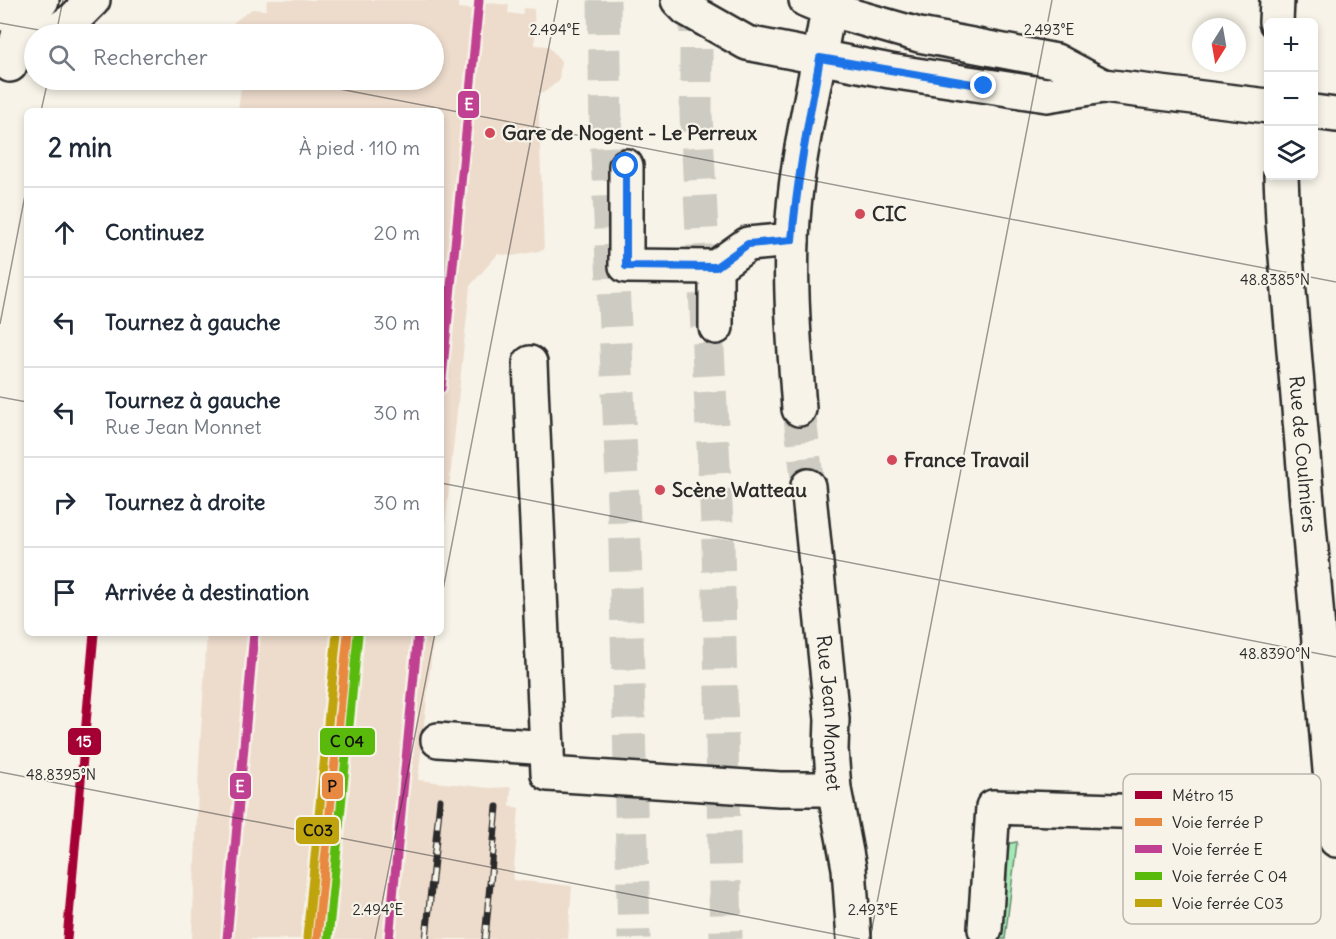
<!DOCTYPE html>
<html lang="fr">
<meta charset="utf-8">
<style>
body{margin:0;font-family:Delius,sans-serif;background:#f2f2f3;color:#1f2937}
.controls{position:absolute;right:18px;top:18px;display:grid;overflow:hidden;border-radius:9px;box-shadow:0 3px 9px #0003}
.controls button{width:54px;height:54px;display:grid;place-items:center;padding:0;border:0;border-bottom:2px solid #e0e1e3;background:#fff;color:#1f2937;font:30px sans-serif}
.compass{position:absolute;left:1192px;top:18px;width:54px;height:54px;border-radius:50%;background:#fff;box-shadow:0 3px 9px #0003;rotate:191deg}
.stop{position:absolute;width:18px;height:18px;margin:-14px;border:4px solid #1a73e8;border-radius:50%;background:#fff}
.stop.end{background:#1a73e8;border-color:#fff;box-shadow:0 2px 6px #0008}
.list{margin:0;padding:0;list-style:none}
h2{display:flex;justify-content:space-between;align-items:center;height:78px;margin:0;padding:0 24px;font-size:26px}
h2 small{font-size:20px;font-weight:400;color:#747a83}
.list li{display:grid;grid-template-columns:39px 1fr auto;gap:18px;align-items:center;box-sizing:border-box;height:90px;padding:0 24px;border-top:2px solid #e0e1e3}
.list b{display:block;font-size:22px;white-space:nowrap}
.list p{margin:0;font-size:20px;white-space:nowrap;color:#747a83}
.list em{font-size:20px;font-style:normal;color:#747a83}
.icon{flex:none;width:33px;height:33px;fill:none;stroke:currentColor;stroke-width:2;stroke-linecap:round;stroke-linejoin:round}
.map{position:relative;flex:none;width:1336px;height:939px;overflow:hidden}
.search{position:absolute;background:#fff;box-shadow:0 3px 9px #0003;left:24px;top:24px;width:420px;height:66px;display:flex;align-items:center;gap:15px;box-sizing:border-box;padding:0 21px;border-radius:33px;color:#747a83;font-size:22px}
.panel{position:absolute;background:#fff;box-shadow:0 3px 9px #0003;left:24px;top:108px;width:420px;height:528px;border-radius:9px}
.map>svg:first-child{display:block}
</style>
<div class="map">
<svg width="1336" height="939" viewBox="0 0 1336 939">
<rect width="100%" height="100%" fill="#f7f3e8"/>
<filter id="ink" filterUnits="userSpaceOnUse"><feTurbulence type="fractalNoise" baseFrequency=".0167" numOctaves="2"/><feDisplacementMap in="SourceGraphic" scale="12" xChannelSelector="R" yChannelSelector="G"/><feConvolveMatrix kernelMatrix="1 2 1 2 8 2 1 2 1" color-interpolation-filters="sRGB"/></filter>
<g filter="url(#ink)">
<!-- built -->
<g fill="#eddccc">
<polygon points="267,0 458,0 458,8 479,10 481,2 509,5 508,13 522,15 524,8 534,9 535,45 548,46 561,61 559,81 543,93 538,93 544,250 512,256 498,254 470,286 441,565 441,111 238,111 242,80 434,80 434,34 233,34 234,22 252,9 266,10"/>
<polygon points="207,633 434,633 418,780 489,788 511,787 510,806 519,808 513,880 572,886 568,939 192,939 199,763"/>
</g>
<!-- green -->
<polygon fill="#a4e8b4" stroke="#688a70" stroke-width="1.5" points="1017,842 1005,939 977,939 989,847"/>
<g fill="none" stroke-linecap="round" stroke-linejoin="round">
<!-- minor-tunnel -->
<polyline stroke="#cecbc2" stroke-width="33" stroke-dasharray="33 16" stroke-linecap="butt" points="799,409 808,486"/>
<!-- highway-tunnel -->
<g stroke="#cecbc2" stroke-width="33" stroke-dasharray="33 16" stroke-linecap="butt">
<polyline points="604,0 606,131 625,545 634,939"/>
<polyline points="696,0 696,114 718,544 726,939"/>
</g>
<!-- minor casing -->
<g stroke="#2b2b2b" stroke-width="38">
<g id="minor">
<polyline points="678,0 687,9 747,43 890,71 1047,95 1103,86 1268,106"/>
<polyline points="806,0 828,9 919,35 1056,61 1103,86"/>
<polyline points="0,14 14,0"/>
<polyline points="1276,22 1277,0"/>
<polyline points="52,34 74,19 93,0"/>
<polyline points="10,65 19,32 42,0"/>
<polyline points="1314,112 1336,115"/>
<polyline points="626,166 626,266 716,267 748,244 792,240"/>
<path id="s1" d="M 1281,176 L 1283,222 L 1336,840"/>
<polyline points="716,267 716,327"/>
<polyline points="530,363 548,774 780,789 834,789"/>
<path d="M 799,409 C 795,353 790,296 792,240 C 794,162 816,85 828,9"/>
<path id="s2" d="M 808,486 L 832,719 L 831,750 L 834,789 L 849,868 L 854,939"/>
<polyline points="438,740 547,748"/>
<polyline points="985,929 993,807 1334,818"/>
</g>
</g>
<!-- minor -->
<use href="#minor" stroke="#f7f3e8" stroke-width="33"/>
<!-- rail casing -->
<g stroke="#2b2b2b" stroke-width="7">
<g id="rail">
<polyline points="426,939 440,800"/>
<polyline points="485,939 497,807"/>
</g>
</g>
<!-- rail -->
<use href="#rail" stroke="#f7f3e8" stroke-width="4.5" stroke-dasharray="14" stroke-linecap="butt"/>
<!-- rail-1 casing -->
<g stroke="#f7f3e8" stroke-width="14">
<polyline id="rail-1" points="317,939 348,633"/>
</g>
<!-- rail-2 casing -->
<g stroke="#f7f3e8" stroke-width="14">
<g id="rail-2">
<polyline points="441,388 479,0"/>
<polyline points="227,939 254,633"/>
<polyline points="389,939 418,633"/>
</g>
</g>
<!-- rail-3 casing -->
<g stroke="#f7f3e8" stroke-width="14">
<polyline id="rail-3" points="328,939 358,634"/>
</g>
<!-- rail-4 casing -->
<g stroke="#f7f3e8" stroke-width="14">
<polyline id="rail-4" points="307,938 337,633"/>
</g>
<!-- rail-1 -->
<use href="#rail-1" stroke="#e88941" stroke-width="9"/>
<!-- rail-2 -->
<use href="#rail-2" stroke="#c04191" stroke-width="9"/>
<!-- rail-3 -->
<use href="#rail-3" stroke="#59ba0b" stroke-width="9"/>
<!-- rail-4 -->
<use href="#rail-4" stroke="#c0a40e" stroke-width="9"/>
<!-- metro-1 casing -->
<g stroke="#f7f3e8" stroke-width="14">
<polyline id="metro-1" points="67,939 94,633"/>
</g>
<!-- metro-1 -->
<use href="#metro-1" stroke="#a50034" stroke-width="9"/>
</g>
</g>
<g fill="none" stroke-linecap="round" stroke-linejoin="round" filter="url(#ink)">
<!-- route -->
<path stroke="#1a73e8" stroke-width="8" d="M 626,166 L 626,266 L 716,267 L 748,244 L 792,240 C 797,179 809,119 820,58 L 984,86"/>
</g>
<!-- ticks -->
<path fill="none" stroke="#2b2b2b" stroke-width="1.5" stroke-opacity="0.45" d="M 0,23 L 61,34M 56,34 L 63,0M 293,80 L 1336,282M 41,111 L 48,80M 0,324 L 27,185M 0,397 L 27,402M 441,483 L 1336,657M 441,600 L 558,0M 0,772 L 860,939M 375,939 L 435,633M 870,939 L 1052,0"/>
<!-- markers -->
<g fill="#d1495b" stroke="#f7f3e8" stroke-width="2">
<circle cx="490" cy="133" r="6"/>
<circle cx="860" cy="214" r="6"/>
<circle cx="892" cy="460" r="6"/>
<circle cx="660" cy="490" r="6"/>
</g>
<g text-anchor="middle" stroke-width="4.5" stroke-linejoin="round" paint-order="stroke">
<!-- poi labels -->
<g font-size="20" font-weight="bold" fill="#2b2b2b" stroke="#f7f3e8" text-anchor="start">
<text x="502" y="140">Gare de Nogent - Le Perreux</text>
<text x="872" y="221">CIC</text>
<text x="904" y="467">France Travail</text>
<text x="672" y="497">Scène Watteau</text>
</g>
<!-- street labels -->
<g font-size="20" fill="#2b2b2b" stroke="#f7f3e8">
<text dy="7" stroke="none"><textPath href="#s1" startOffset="279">Rue de Coulmiers</textPath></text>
<text dy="7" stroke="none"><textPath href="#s2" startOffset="228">Rue Jean Monnet</textPath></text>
</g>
</g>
<!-- legend -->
<rect x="1123" y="774" width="198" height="150" rx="9" fill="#f7f3e8" stroke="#bab7af" stroke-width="1.5"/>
<rect x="1135" y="791" width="27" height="8" fill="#a50034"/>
<rect x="1135" y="818" width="27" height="8" fill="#e88941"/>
<rect x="1135" y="845" width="27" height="8" fill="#c04191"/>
<rect x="1135" y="872" width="27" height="8" fill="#59ba0b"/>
<rect x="1135" y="899" width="27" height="8" fill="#c0a40e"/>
<g font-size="16" fill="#2b2b2b">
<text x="1172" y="801">Métro 15</text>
<text x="1172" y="828">Voie ferrée P</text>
<text x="1172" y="855">Voie ferrée E</text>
<text x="1172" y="882">Voie ferrée C 04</text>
<text x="1172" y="909">Voie ferrée C03</text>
</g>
<g font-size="15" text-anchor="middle" fill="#2b2b2b" stroke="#f7f3e8" stroke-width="4.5" stroke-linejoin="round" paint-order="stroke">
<text x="555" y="35">2.494°E</text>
<text x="1049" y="35">2.493°E</text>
<text x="1275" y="285">48.8385°N</text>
<text x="1275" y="659">48.8390°N</text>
<text x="61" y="780">48.8395°N</text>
<text x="378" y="915">2.494°E</text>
<text x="873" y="915">2.493°E</text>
</g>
<g stroke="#f7f3e8" stroke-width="2">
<rect x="457" y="90" width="23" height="29" rx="6" fill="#c04191"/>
<rect x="67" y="727" width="35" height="29" rx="6" fill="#a50034"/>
<rect x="319" y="727" width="57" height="29" rx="6" fill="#59ba0b"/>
<rect x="229" y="772" width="23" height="28" rx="6" fill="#c04191"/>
<rect x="321" y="772" width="23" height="28" rx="6" fill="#e88941"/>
<rect x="295" y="816" width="45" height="29" rx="6" fill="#c0a40e"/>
</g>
<g font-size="16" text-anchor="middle" font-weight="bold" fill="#fff">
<text x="469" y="110">E</text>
<text x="84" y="747">15</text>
<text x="240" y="792">E</text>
</g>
<g font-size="16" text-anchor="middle" font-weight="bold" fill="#111">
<text x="347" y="747">C 04</text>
<text x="332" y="792">P</text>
<text x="318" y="836">C03</text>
</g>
</svg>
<div class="controls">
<button>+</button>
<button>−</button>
<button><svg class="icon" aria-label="layers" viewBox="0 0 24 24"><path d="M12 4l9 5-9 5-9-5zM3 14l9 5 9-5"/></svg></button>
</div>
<svg class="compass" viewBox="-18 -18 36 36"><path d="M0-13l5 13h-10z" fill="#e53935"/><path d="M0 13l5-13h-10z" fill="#747a83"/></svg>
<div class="stop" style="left:626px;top:166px"></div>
<div class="stop end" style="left:984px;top:86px"></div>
<div class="search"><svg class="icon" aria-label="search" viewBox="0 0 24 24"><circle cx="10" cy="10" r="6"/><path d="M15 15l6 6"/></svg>Rechercher</div>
<section class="panel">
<h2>2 min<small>À pied · 110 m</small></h2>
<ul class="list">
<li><svg class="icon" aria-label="ahead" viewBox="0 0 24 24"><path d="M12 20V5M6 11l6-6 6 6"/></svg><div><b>Continuez</b></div><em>20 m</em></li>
<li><svg class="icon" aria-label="left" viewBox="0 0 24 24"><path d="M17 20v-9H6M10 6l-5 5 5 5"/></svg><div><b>Tournez à gauche</b></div><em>30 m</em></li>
<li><svg class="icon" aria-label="left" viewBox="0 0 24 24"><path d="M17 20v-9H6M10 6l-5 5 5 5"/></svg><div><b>Tournez à gauche</b><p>Rue Jean Monnet</p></div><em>30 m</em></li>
<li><svg class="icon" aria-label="right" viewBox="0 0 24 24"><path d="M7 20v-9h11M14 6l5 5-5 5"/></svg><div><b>Tournez à droite</b></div><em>30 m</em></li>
<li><svg class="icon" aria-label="arrive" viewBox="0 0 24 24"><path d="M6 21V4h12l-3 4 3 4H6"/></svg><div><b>Arrivée à destination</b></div></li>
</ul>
</section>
</div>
